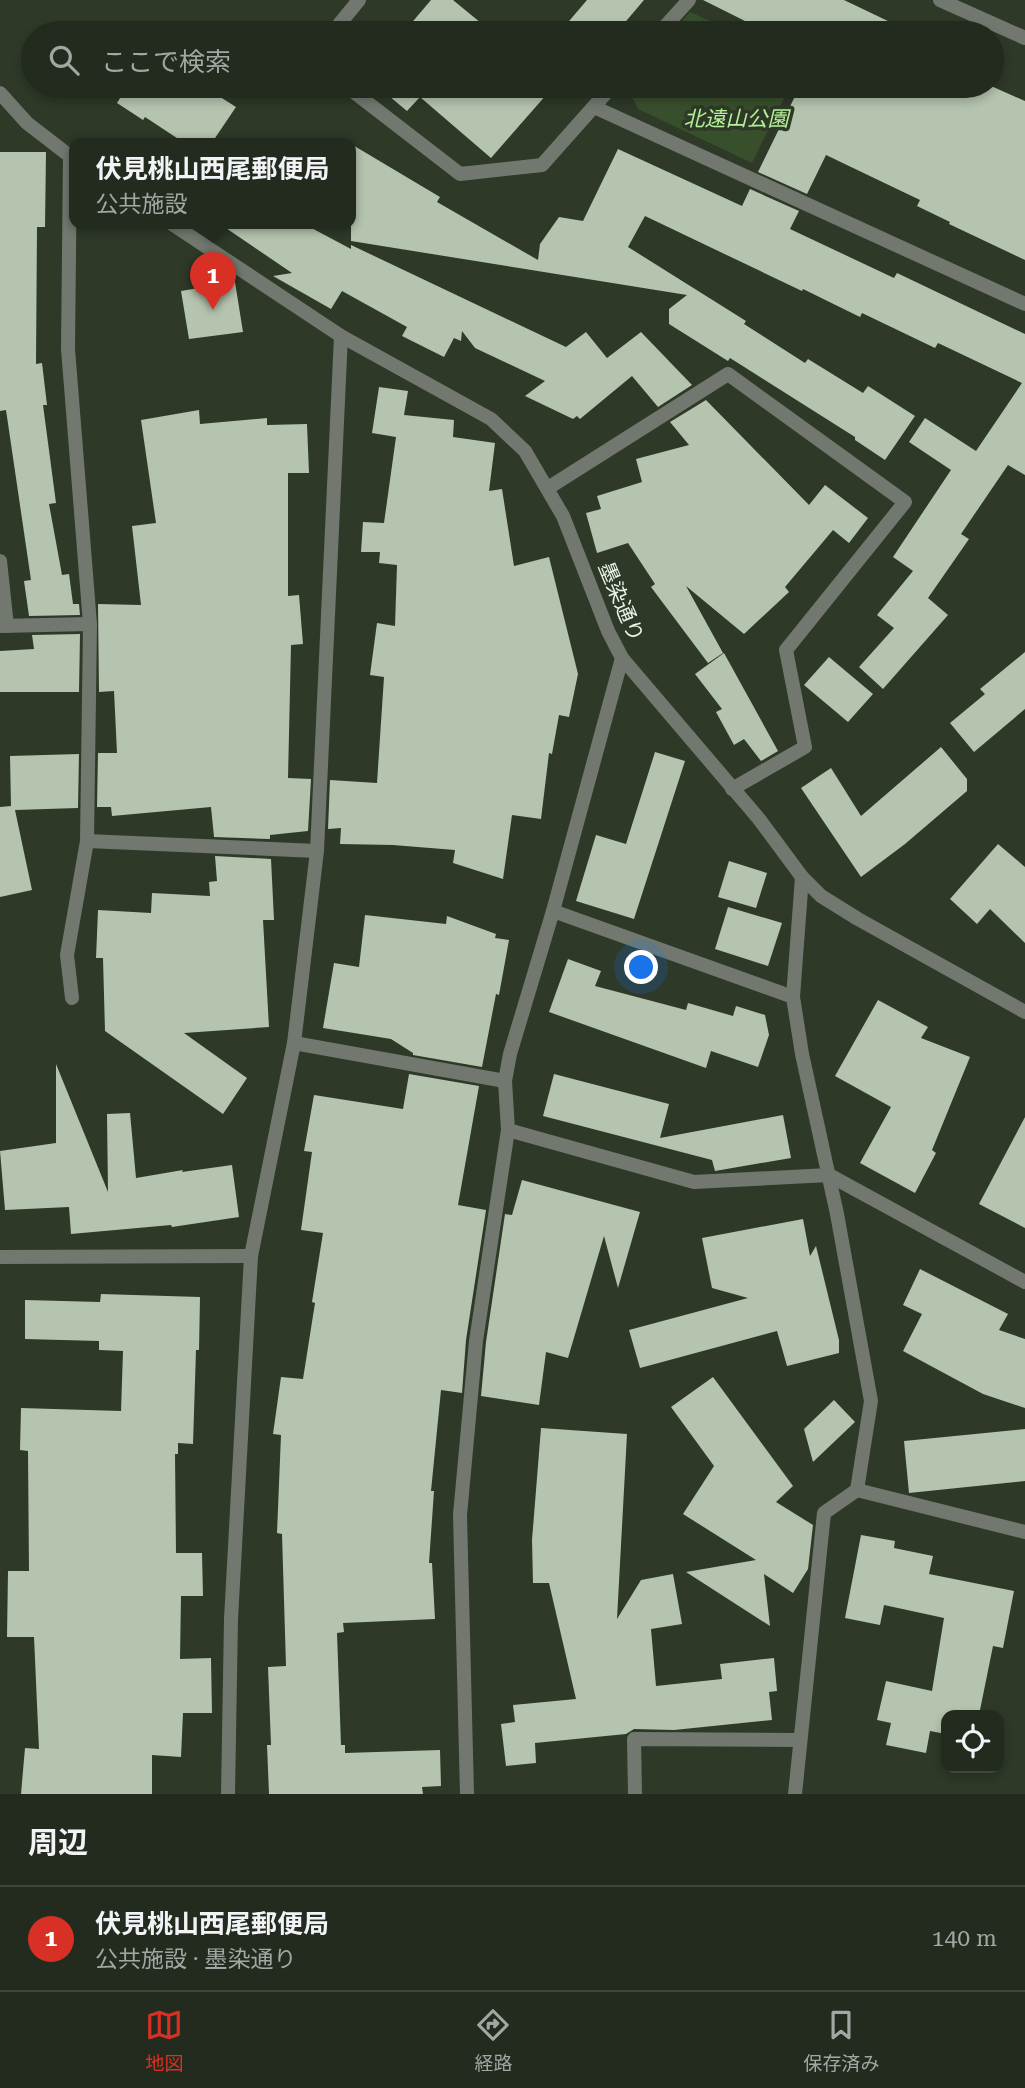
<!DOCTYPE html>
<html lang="ja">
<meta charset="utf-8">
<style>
body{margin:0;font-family:"Roboto Serif","Noto Sans JP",serif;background:#2e372b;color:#f1f3f6}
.controls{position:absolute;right:21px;bottom:21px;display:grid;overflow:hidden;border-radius:14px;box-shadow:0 4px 10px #0003}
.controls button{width:63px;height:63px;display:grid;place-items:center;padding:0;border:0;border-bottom:2px solid #3f473c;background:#222b1e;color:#f1f3f6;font:35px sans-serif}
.you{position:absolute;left:642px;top:968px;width:24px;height:24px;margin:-18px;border:5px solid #fff;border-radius:50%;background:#1a73e8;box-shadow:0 0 0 10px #1a73e833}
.badge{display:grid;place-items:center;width:46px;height:46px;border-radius:50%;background:#d93025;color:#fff;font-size:23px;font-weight:700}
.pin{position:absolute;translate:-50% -58px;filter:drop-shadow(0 2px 4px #0008)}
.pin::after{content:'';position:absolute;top:37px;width:24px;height:21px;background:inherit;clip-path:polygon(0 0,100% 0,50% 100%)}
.popup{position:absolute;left:69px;top:138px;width:287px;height:91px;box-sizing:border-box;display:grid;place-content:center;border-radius:14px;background:#222b1e;filter:drop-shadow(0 2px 5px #0005);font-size:23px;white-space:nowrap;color:#a2a7a4}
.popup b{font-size:26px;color:#f1f3f6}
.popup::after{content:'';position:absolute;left:50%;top:100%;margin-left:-14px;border:14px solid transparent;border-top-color:#222b1e}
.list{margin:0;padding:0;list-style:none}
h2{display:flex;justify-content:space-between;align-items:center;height:91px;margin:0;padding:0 28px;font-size:30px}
h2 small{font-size:23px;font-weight:400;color:#a2a7a4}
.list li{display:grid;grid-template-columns:46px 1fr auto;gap:21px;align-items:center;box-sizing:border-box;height:105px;padding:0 28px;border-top:2px solid #3f473c}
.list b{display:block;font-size:26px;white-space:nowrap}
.list p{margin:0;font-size:23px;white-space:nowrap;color:#a2a7a4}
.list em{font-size:23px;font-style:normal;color:#a2a7a4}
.icon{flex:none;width:38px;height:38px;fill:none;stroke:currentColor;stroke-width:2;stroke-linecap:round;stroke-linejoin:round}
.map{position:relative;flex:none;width:1025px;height:1794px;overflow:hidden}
.search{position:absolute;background:#222b1e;box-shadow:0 4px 10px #0003;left:21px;right:21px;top:21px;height:77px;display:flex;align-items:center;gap:18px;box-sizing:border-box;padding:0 24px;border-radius:38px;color:#a2a7a4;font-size:26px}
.sheet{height:196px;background:#222b1e}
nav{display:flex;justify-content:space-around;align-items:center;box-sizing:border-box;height:98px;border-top:2px solid #3f473c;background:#222b1e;font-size:19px;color:#a2a7a4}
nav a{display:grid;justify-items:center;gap:4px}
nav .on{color:#d93025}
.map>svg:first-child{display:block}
</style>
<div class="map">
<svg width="1025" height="1794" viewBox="0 0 1025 1794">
<rect width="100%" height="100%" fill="#2e3928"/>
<!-- green -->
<g fill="#384f2c">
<polygon points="690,12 738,33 671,33"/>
<polygon points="626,86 790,86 752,163 638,109"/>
</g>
<!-- building -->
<g fill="#b5c4ae">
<polygon points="431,0 453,0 481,23 472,33 403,33"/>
<polygon points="587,0 644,0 616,33 572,33 564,27"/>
<polygon points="703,0 844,0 913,33 769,33"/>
<polygon points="108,86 203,86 236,107 211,144 186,144 145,117 143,120 117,103 122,95"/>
<polygon points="377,86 554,86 491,158 420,97 407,111"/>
<polygon points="800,86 991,86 1025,101 1025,260 949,224 950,222 917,206 920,200 826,155 807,194 758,172"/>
<polygon points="351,144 440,197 437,202 538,260 540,244 559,217 583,221 618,149 742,206 750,189 799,211 790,229 894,278 897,273 1025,334 1025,475 1008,465 961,534 969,539 928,598 948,615 883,689 859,667 894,628 877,615 913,571 893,557 951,470 909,442 925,418 976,451 1022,383 938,343 935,348 862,313 860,317 803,289 802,291 645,216 628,247 746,321 744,324 805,363 808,359 863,393 868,386 915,416 885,460 855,440 855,437 730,358 728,361 669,324 669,309 687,295 351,241"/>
<polygon points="0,152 46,152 45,227 37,227 36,364 42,363 47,405 43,405 56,503 49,504 62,575 69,574 73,604 79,604 80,615 29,616 24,581 31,580 6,410 0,411"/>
<polygon points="220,224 304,224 351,249 351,245 566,347 586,332 607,358 641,332 692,385 658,407 632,376 580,419 577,416 573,419 525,396 545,381 475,348 462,331 461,341 454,338 444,357 402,336 407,327 342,291 331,309 273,276 292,273"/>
<polygon points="235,282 243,332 189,339 181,291"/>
<polygon points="379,387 408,391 404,415 454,420 453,437 495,443 489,491 502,489 514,566 549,557 578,674 569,717 559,715 552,754 549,753 541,819 512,815 503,879 453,863 455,850 393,845 340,844 341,828 328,829 330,780 377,783 384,677 370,675 377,623 395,626 397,565 379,563 380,552 361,552 363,522 384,523 396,437 372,433"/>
<polygon points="706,400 809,505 825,485 868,518 849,543 833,530 785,587 789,592 744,634 686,586 723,653 708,663 651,587 655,584 628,543 597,553 586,513 601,509 597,496 642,482 636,459 689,445 670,422"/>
<polygon points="199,410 200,424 267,418 267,425 307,424 309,473 288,473 288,596 299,595 303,644 291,645 288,778 311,779 308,831 270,835 270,839 214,837 211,807 112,816 111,807 97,807 98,753 117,753 114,691 99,692 98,604 141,605 132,526 156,523 141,420"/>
<polygon points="80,634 79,692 0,692 0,651 34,649 32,635"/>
<polygon points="1025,652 1025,709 974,752 950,723 985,694 980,689"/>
<polygon points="724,653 778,751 761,761 744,739 734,745 716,712 722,709 695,674"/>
<polygon points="829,657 873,694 848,722 804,685"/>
<polygon points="941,747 967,779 967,791 905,844 861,877 801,788 831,768 861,816"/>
<polygon points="655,752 685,761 634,919 576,901 596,835 626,844"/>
<polygon points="79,754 78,808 15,810 32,890 0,897 0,807 11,806 10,756"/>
<polygon points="998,844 1025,867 1025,943 990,909 977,924 950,899"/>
<polygon points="215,856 271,859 274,920 263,920 269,1027 184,1033 247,1078 223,1114 105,1031 103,958 96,958 98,910 151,913 152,893 210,896 209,882 217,881"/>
<polygon points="729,861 767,873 756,908 718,897"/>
<polygon points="728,907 782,923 768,966 715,949"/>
<polygon points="365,915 446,924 447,916 496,934 495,938 509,940 499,995 496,994 482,1067 413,1055 413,1053 391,1039 323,1028 334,963 359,967"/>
<polygon points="568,959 601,971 595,986 686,1010 688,1003 733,1016 736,1006 765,1015 769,1035 758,1067 711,1051 706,1068 549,1012"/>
<polygon points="878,1000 928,1027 921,1038 970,1057 932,1150 936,1153 915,1193 860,1163 891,1107 835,1076"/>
<polygon points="56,1064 108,1192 107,1114 130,1113 136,1178 183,1170 182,1172 232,1165 239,1217 172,1227 171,1225 71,1234 69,1207 5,1210 0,1151 56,1143"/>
<polygon points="409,1074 479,1086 458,1205 486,1210 466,1340 462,1393 441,1390 431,1491 434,1491 429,1563 432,1563 435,1619 343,1623 344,1632 337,1633 341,1745 345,1745 345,1753 440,1750 441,1786 422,1787 423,1794 269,1794 267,1745 271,1745 268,1667 286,1666 282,1534 277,1533 281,1435 273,1434 281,1377 303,1379 315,1303 312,1302 323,1233 301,1230 312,1152 304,1151 314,1095 403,1109"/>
<polygon points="554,1074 669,1104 660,1138 783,1115 791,1158 715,1171 712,1160 543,1116"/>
<polygon points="1025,1117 1025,1228 979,1204"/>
<polygon points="522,1180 640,1212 618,1288 604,1236 568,1358 546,1352 539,1405 481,1396 486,1342 505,1214 512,1215"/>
<polygon points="803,1219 810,1256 816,1246 839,1340 839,1353 787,1366 777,1331 640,1368 629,1330 748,1298 712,1288 702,1238"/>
<polygon points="920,1269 1008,1314 999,1330 1025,1339 1025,1408 983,1394 903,1351 922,1314 903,1305"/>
<polygon points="101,1294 200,1297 199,1350 196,1350 193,1444 178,1443 178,1454 175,1454 176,1553 202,1553 203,1596 181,1596 180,1659 211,1658 212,1713 183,1713 181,1757 152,1755 152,1794 21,1794 25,1748 39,1749 34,1637 7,1637 8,1571 29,1571 28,1451 20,1450 21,1408 121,1411 123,1351 99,1350 99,1341 25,1339 25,1300 100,1302"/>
<polygon points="713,1377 793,1486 776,1502 813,1525 808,1569 793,1593 764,1574 770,1626 686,1572 756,1560 683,1514 714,1466 671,1407"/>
<polygon points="834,1400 855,1422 813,1462 804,1429"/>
<polygon points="541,1428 627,1434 617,1619 641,1580 673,1574 682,1624 651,1629 656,1686 722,1679 720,1664 774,1658 777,1691 769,1692 772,1720 674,1730 634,1729 626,1734 535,1743 536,1763 506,1766 501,1724 515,1722 513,1705 576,1699 549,1583 533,1583 532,1540"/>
<polygon points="1025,1429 1025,1481 909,1493 904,1441"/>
<polygon points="861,1535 895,1541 894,1548 933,1556 929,1574 1014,1591 1003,1648 993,1646 979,1715 946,1715 946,1734 930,1731 926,1753 886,1745 891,1723 877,1720 886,1681 932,1691 944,1618 884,1605 880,1625 845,1618"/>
</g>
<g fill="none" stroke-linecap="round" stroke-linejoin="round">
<!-- lane -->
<g stroke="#72786f" stroke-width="14">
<polyline points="70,157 68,349 90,624 87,841 67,955 72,998"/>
<polyline points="0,626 90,624"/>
<polyline points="87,841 317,851"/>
</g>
<!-- street -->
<g stroke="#72786f" stroke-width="14">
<polyline points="940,0 1025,38"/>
<polyline points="332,33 359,0"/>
<polyline points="659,33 689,0"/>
<polyline points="346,86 460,174 542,165 612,86"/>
<polyline points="0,93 27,123 75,160"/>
<polyline points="594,107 1025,304"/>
<polyline points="172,224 341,336 491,419 525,451 563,516 608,631 622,658 759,819 802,877 821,896 858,919 1025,1012"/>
<polyline points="548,488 728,374 905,502 786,650 805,747 732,789"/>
<polyline points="0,561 7,626"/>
<polyline points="553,911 793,997"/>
<polyline points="294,1043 505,1081"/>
<polyline points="508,1130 694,1182 829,1175 1025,1282"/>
<polyline points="0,1257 251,1256"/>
<polyline points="857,1490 1025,1532"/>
<polyline points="228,1794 231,1619 251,1256 294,1043 317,851 341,336"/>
<polyline points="467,1794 460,1515 476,1341 508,1130 505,1081 510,1054 553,911 622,658"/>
<polyline points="635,1794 634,1739 800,1740"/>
<polyline points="795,1794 824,1513 857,1490 871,1401 837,1214 802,1054 793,997 802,877"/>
</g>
</g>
<g text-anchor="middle" stroke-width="7" stroke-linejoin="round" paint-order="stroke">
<!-- park labels -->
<g font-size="21" font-style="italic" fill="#b5f098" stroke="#2e3928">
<text x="736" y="126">北遠山公園</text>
</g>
<!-- street labels -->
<g font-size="21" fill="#ecf4e9" stroke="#2e3928">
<text transform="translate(621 602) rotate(67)" y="7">墨染通り</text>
</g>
</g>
</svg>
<div class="controls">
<button><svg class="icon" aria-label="locate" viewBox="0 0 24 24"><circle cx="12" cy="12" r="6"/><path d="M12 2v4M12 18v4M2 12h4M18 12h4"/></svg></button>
</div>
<div class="you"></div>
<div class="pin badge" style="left:213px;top:310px">1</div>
<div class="popup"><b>伏見桃山西尾郵便局</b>公共施設</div>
<div class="search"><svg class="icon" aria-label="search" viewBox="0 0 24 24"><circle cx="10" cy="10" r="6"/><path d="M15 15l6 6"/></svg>ここで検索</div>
</div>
<section class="sheet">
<h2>周辺<small></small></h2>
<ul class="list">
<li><span class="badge">1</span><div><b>伏見桃山西尾郵便局</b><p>公共施設 · 墨染通り</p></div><em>140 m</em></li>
</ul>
</section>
<nav>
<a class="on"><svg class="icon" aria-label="map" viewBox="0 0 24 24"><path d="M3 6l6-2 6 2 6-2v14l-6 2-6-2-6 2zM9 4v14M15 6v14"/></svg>地図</a>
<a><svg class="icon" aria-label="directions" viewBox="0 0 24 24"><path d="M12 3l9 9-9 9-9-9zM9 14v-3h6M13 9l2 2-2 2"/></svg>経路</a>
<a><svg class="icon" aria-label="saved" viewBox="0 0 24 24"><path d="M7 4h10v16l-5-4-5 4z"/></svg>保存済み</a>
</nav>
